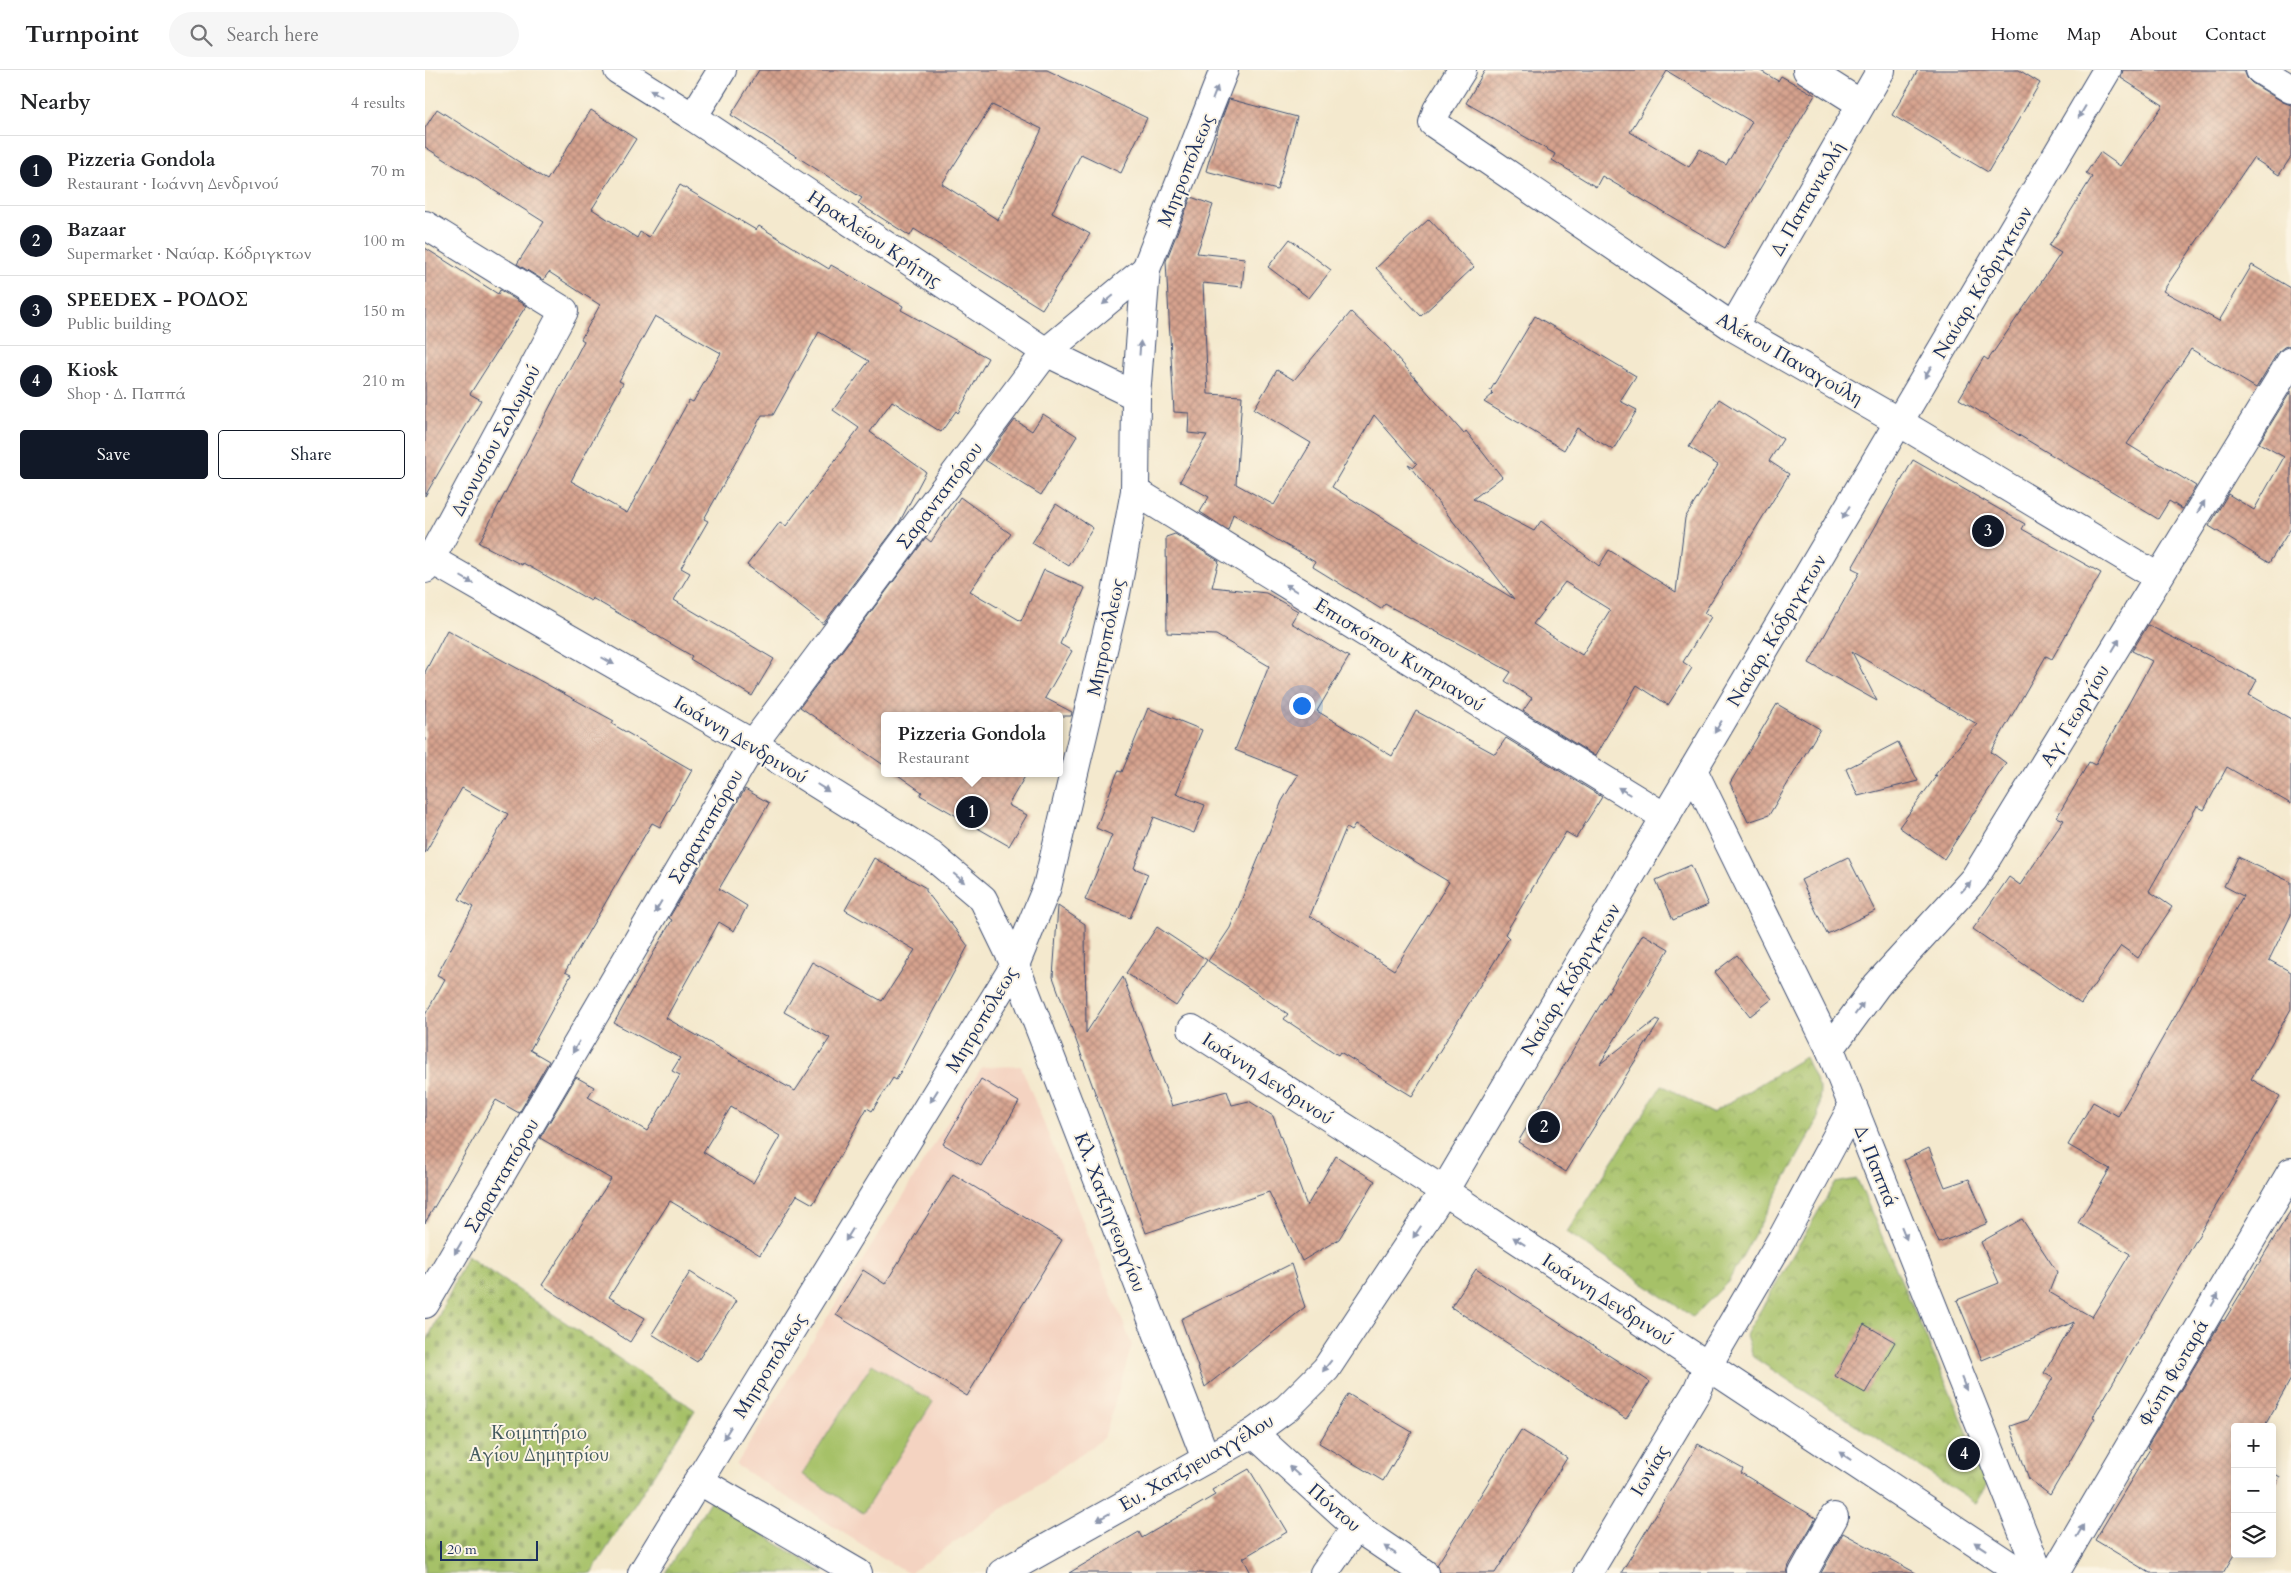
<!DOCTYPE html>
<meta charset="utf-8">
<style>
body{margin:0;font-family:Cardo,serif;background:#f6f6f6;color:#202124}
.controls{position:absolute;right:15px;bottom:15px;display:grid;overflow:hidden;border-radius:5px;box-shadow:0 2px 12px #0003}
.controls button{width:45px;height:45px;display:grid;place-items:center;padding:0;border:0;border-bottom:1px solid #e0e0e0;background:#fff;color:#202124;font:25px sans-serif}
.scale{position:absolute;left:15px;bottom:12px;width:98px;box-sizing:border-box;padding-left:5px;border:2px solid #1b2f5e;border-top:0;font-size:14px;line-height:18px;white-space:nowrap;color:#1b2f5e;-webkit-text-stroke:4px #fcf5e5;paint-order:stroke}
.you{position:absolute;left:876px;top:635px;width:18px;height:18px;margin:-12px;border:4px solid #fff;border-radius:50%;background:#1a73e8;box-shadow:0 0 0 8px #1a73e833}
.badge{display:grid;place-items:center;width:32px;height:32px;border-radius:50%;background:#111827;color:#fff;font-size:16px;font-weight:700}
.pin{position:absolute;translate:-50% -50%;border:2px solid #fff;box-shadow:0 1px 5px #0006}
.popup{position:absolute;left:456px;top:642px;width:182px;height:65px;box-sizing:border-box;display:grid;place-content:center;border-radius:5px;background:#fff;filter:drop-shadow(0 1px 4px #0005);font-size:16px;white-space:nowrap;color:#757577}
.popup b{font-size:19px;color:#202124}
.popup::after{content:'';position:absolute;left:50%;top:100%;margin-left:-10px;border:10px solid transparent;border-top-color:#fff}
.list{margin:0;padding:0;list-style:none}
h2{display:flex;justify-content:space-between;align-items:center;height:65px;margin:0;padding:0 20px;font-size:21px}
h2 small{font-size:16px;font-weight:400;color:#757577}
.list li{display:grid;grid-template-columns:32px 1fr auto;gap:15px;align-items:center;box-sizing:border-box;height:70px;padding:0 20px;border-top:1px solid #e0e0e0}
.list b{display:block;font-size:19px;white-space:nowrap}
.list p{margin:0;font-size:16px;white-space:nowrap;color:#757577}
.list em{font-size:16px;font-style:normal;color:#757577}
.actions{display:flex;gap:10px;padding:15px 20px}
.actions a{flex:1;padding:11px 0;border:1px solid #111827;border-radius:5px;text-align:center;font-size:18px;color:#111827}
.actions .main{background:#111827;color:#fff}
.icon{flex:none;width:28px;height:28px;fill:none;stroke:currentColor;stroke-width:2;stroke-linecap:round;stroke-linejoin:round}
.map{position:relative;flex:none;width:1866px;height:1503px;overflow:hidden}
header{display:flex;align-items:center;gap:30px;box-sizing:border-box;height:70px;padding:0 25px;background:#fff;border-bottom:1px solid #e0e0e0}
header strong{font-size:24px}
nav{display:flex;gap:28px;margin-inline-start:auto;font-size:18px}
.search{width:350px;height:45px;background:#f6f6f6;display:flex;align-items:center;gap:12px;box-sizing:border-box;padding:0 18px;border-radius:28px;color:#757577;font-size:19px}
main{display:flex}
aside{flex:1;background:#fff}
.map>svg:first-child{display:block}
</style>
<header>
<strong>Turnpoint</strong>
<div class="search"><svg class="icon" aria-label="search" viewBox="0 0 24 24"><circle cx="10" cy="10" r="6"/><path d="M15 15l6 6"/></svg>Search here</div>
<nav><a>Home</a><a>Map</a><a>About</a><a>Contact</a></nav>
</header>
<main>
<aside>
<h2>Nearby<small>4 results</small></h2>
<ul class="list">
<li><span class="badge">1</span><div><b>Pizzeria Gondola</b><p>Restaurant · Ιωάννη Δενδρινού</p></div><em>70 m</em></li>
<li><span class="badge">2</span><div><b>Bazaar</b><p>Supermarket · Ναύαρ. Κόδριγκτων</p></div><em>100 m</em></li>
<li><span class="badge">3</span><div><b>SPEEDEX - ΡΟΔΟΣ</b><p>Public building</p></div><em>150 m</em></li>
<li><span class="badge">4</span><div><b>Kiosk</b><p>Shop · Δ. Παππά</p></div><em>210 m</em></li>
</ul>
<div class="actions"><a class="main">Save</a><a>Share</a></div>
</aside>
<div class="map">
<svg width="1866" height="1503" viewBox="0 0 1866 1503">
<defs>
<pattern id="cemetery-stones" width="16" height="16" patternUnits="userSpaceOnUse" patternTransform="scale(1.25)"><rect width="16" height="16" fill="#a6c167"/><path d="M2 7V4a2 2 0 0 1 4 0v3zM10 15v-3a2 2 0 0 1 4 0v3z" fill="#869d58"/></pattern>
<pattern id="park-crowns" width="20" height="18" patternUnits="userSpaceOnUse" patternTransform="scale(1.25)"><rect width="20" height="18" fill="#a6c167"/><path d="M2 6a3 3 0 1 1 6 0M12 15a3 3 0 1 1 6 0" fill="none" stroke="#869d58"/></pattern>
<pattern id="building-cross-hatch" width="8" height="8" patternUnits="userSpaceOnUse" patternTransform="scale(1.25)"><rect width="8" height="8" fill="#d7a38e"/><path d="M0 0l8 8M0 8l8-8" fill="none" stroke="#ae8577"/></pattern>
</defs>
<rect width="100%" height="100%" fill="#fcf5e5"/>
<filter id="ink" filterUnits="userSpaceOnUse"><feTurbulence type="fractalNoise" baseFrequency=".02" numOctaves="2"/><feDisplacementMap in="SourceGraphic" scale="10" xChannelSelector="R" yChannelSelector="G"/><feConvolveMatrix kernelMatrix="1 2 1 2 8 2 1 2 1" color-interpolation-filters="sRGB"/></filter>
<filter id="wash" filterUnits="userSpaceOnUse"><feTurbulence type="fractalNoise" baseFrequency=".0096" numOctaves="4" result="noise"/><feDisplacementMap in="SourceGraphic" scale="20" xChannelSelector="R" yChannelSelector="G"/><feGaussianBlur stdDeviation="1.12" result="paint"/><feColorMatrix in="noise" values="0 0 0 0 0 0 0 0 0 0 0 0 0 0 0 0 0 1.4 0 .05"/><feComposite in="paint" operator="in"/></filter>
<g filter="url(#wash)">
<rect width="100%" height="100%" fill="#f4e9ce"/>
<!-- built -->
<polygon fill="#f4d3c1" points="596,996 707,1275 679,1368 485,1503 482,1503 311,1395 557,997"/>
<!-- cemetery -->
<polygon fill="url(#cemetery-stones)" stroke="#607862" points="42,1186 270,1340 166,1503 0,1503 0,1275"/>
<!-- park -->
<g fill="url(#park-crowns)" stroke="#607862">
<polygon points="1380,987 1395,1020 1393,1050 1303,1212 1268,1247 1142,1162 1237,1015 1287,1043"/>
<polygon points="1432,1109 1564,1412 1551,1434 1328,1287 1321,1265 1410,1113"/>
<polygon points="285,1431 399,1503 240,1503"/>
</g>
<!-- garden -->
<polygon fill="#a6c167" stroke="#607862" points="447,1294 508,1332 438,1443 377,1404"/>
<g id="blocks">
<!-- building -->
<g fill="url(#building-cross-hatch)" fill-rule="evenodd">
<path d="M 334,0 L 622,0 L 722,48 L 696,103 L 656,84 L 627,143 L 665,164 L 617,239 L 489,159 L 485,166 L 433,133 L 437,128 L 306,45 ZM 567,35 L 617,59 L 573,150 L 517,114 Z"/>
<path d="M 1060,0 L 1334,0 L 1353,11 L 1356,6 L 1390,25 L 1300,178 L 1177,106 L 1171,117 L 1127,90 L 1130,84 L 1041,33 ZM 1242,1 L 1327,52 L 1301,95 L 1275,79 L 1264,97 L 1205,62 Z"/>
<polygon points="1493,0 1594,0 1615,13 1563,102 1467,45"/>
<polygon points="1698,0 1819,0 1822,8 1827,13 1858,32 1866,35 1866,87 1854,105 1828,88 1738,221 1794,251 1827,195 1866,218 1866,275 1859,277 1853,282 1831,318 1766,279 1702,374 1771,416 1757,439 1744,431 1733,449 1534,329 1559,287 1563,290 1636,183 1624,176 1667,107 1661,103 1675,82 1695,96 1738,35 1696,8"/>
<polygon points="804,29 872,47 852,120 781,101 793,59"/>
<path d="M 12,39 L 122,110 L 166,40 L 211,69 L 167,139 L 212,168 L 215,162 L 224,167 L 255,115 L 331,160 L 334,156 L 404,199 L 406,195 L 478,236 L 476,240 L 563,288 L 533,343 L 531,341 L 516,362 L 467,331 L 445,362 L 501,402 L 474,453 L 398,554 L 322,495 L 355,452 L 361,456 L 434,358 L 408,340 L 444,291 L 394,262 L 348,345 L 337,345 L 279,449 L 283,451 L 256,498 L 265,503 L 249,530 L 349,589 L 327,626 L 265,589 L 267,586 L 167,528 L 166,531 L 98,493 L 97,495 L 54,473 L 159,271 L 156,269 L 175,235 L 124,202 L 118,210 L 92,194 L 119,152 L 0,77 L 0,58 ZM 230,246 L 296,283 L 268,332 L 264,330 L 202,443 L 146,411 L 198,313 L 194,311 Z"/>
<path d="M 766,127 L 788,135 L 772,183 L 820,188 L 817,217 L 778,213 L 783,324 L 817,326 L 811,414 L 849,435 L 886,373 L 829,339 L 852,300 L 869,310 L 926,242 L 963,277 L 1039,364 L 1041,361 L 1077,407 L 1048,429 L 1109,461 L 1116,451 L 1174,496 L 1184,480 L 1251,522 L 1260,448 L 1293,395 L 1264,377 L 1294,329 L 1358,369 L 1344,391 L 1364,404 L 1279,543 L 1286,547 L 1258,592 L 1267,598 L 1243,635 L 1212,615 L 1170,686 L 1098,641 L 1107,628 L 1080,611 L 1086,602 L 960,534 L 956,539 L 888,497 L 890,492 L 808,444 L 803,460 L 775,442 L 784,427 L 755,411 L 782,365 L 763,363 L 764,343 L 749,342 L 741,191 ZM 949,345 L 992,394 L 989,397 L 983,394 L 1089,529 L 907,417 ZM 1140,512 L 1185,540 L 1157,585 L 1108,554 Z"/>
<polygon points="1004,149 1049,197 996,246 951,198"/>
<polygon points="865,169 906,200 884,228 843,197"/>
<polygon points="0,178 73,224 75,220 101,236 45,324 56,330 0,426"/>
<polygon points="1110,246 1211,306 1195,331 1212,340 1188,380 1152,358 1139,380 1059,332 1068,324 1065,321"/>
<polygon points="1866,321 1866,458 1844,493 1784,456 1803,424 1829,440 1859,387 1834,373"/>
<polygon points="618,344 652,366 616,425 560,390 590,350 607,361"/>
<polygon points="1488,390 1600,454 1597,459 1676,503 1627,589 1621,586 1566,682 1581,693 1519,789 1474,757 1512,705 1509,706 1552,654 1427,582 1452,631 1384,593 1435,502 1427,498"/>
<polygon points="535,427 586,464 545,521 596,551 619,500 660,518 635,574 647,581 620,628 647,642 646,646 460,646 460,696 375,637 501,468 506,472"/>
<polygon points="631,434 668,458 644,496 607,473"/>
<path d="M 750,464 L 794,491 L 787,517 L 841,523 L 873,541 L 866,553 L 924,587 L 892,641 L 967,686 L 991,641 L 1070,684 L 1081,668 L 1177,727 L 1151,768 L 1141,762 L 1080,864 L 1084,868 L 987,1026 L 915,982 L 913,985 L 859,949 L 863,944 L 783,891 L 805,858 L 857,731 L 873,705 L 810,680 L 844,596 L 791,565 L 742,563 L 741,467 ZM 930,755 L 1024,812 L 969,900 L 885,846 L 921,758 L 926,761 Z"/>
<polygon points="1723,555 1832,610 1824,625 1866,649 1866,734 1802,697 1779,740 1772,736 1724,821 1747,837 1713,888 1696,876 1656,934 1548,859 1584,807 1595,815 1639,750 1632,747 1664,692 1670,695 1727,591 1707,581"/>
<polygon points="22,560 189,651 187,654 267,700 235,757 227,753 140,902 146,905 105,980 124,991 94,1043 71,1030 0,1153 0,945 20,909 12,905 48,837 34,829 83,744 37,718 0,783 0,602"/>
<polygon points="1352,634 1395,659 1344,745 1323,752 1305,713"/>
<polygon points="723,638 777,660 751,724 780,735 769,763 729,747 709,798 723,804 705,848 660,830 687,765 671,758 693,701 697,702"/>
<polygon points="1473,672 1493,711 1433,726 1421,699"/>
<polygon points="470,703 602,703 583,735 602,745 584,776 495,725 497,722"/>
<path d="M 320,719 L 344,733 L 294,819 L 322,836 L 309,861 L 294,852 L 241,948 L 370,1021 L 405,968 L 359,942 L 387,892 L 457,931 L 490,880 L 420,840 L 449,788 L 501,818 L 501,821 L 543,876 L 471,1010 L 468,1008 L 447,1041 L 442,1038 L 388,1134 L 372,1125 L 335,1185 L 245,1131 L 184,1227 L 220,1248 L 205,1272 L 117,1215 L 186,1109 L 115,1068 L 151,1007 L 169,1017 L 163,1027 L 222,1061 L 255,1005 L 247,1001 L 255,988 L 189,953 L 247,850 L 244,848 ZM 306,1037 L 355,1066 L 328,1113 L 278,1082 Z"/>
<polygon points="1423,787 1450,841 1402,864 1376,810"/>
<polygon points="1813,787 1866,812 1866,845 1844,890 1866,902 1866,939 1826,1009 1855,1026 1668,1347 1670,1348 1625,1425 1604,1409 1585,1356 1603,1350 1628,1308 1619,1303 1649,1252 1557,1290 1532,1230 1574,1213 1556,1172 1597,1149 1632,1202 1624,1222 1667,1247 1705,1184 1653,1153 1685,1099 1643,1075 1668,1032 1693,1046 1710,1017 1818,826 1799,816"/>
<polygon points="1266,795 1283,835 1248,850 1231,810"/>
<polygon points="633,836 660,854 661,963 698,907 747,1036 802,1021 807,1035 824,1031 848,1046 882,1136 911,1086 950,1111 914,1169 877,1191 844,1122 721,1163 628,907"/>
<polygon points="732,857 782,890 751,936 701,903"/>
<polygon points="1218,864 1244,879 1175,994 1232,949 1235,951 1141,1102 1093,1072"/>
<polygon points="1312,885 1347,929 1325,946 1290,902"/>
<polygon points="556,1009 594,1032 556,1096 518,1074"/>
<polygon points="1504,1078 1520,1117 1544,1109 1563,1153 1514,1173 1479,1090"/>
<polygon points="528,1104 637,1170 542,1326 411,1245 438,1200 460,1214"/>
<polygon points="1866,1140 1866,1309 1839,1357 1810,1357 1810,1483 1798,1503 1725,1503 1670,1470 1725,1379 1722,1377 1797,1250 1799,1251"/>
<polygon points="866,1194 880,1237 780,1317 756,1249"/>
<polygon points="1051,1199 1225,1312 1201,1349 1026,1237"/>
<polygon points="265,1202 311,1231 272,1292 227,1264"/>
<polygon points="1439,1254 1470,1272 1440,1323 1410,1306"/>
<polygon points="923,1324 987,1362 958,1411 894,1373"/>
<polygon points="1096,1360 1142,1388 1070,1503 1014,1503 1012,1495"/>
<polygon points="1273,1374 1318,1399 1316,1403 1391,1448 1364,1495 1362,1503 1196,1503"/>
<polygon points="824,1399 862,1462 818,1488 826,1503 644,1503 714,1462 717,1468 790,1425 787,1420"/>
<polygon points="1847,1402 1855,1407 1847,1421"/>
<polygon points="1418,1463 1491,1503 1396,1503"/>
</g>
</g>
</g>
<g filter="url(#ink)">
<use href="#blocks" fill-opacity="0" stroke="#3c4b6f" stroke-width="1"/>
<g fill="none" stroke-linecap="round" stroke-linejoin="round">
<!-- minor casing -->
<g stroke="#3c4b6f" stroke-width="30">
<g id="minor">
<polyline points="193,0 268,47 621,282 711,326"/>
<polyline points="1037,0 1012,40 1008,53 1308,257 1474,352 1733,507"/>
<polyline points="1382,0 1436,34"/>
<polyline points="1835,0 1866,19"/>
<polyline points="268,47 297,0"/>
<polyline points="0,155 139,241 0,499"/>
<polyline points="1308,257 1456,0"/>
<polyline points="710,421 1240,747"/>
<polyline points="1268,700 1405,979 1614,1503"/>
<polyline points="767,959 1019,1121"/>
<polyline points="1405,979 1452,915 1549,809 1866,291"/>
<polyline points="0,1234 328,674 621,282 721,199"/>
<polyline points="828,1363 931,1457 999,1503"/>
<polyline points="781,1389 590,895 622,817 690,529 710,421 711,326 721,199 799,0"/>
<polyline points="273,1410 433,1503"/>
<polyline points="899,1503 931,1457"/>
<polyline points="1163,1503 1272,1321 1283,1295 1356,1170 1428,1036"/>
<polyline points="1378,1503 1409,1447"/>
<polyline points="1630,1503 1866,1102"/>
</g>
</g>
<!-- tertiary casing -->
<g stroke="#3c4b6f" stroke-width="30">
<g id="tertiary">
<polyline points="0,486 328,674 506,785 558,829 590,895 217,1503"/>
<polyline points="1019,1121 1596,1503"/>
<polyline points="577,1503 828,1363 862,1338 901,1299 1019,1121 1682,0"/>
</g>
</g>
<!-- minor -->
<use href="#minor" stroke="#fff" stroke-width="28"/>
<!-- tertiary -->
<use href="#tertiary" stroke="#fff" stroke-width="28"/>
</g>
<!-- one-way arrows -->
<defs><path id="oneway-solid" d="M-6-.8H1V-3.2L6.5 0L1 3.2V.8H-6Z" transform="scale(1.25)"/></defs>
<g fill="#8d97ae">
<use href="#oneway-solid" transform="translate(231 23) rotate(-148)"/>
<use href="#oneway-solid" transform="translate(790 23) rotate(-69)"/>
<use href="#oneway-solid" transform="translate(1657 42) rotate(121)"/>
<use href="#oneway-solid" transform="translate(683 230) rotate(140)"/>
<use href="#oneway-solid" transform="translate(715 278) rotate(-86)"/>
<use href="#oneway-solid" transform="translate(1503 302) rotate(121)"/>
<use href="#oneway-solid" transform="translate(1776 437) rotate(-58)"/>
<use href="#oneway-solid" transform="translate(1421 442) rotate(121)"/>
<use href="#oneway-solid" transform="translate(42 510) rotate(30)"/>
<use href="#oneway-solid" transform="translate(866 518) rotate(-148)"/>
<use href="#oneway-solid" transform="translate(1691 575) rotate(-59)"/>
<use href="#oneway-solid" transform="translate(183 591) rotate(30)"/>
<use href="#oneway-solid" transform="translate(1293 657) rotate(121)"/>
<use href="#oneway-solid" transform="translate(398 718) rotate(32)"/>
<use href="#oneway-solid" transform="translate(1199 721) rotate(-148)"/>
<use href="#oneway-solid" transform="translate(534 808) rotate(40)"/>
<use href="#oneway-solid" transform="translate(1541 817) rotate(-47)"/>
<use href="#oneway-solid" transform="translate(233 837) rotate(120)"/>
<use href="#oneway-solid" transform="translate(1434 939) rotate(-54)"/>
<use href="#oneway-solid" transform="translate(151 977) rotate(120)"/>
<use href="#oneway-solid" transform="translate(509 1026) rotate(122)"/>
<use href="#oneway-solid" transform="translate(992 1162) rotate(124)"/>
<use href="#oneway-solid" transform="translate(1479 1163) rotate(68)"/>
<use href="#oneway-solid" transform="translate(424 1165) rotate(122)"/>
<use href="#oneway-solid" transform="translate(1094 1171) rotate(-147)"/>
<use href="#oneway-solid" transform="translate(33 1178) rotate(120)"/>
<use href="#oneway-solid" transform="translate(1790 1230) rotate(-60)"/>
<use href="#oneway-solid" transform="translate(902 1296) rotate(128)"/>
<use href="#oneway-solid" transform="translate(1539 1314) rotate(68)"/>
<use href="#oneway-solid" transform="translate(302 1363) rotate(122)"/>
<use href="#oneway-solid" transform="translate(1420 1386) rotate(-146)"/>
<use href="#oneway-solid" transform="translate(869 1401) rotate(-138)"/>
<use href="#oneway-solid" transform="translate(678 1447) rotate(151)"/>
<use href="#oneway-solid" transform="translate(1655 1461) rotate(-60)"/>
<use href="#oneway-solid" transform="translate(1555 1476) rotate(-146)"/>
<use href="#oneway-solid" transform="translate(965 1480) rotate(-146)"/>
</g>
</g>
<g text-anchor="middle" stroke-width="4" stroke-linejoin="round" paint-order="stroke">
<!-- street labels -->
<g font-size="19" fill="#1b2f5e" stroke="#fcf5e5">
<text transform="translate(760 100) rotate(-68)" y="7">Μητροπόλεως</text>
<text transform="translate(1382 128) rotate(-60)" y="7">Δ. Παπανικολή</text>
<text transform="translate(450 168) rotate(34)" y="7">Ηρακλείου Κρήτης</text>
<text transform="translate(1557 212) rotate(-59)" y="7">Ναύαρ. Κόδριγκτων</text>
<text transform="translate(1365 288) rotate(30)" y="7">Αλέκου Παναγούλη</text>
<text transform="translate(70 370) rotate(-62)" y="7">Διονυσίου Σολωμού</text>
<text transform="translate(514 425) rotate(-53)" y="7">Σαρανταπόρου</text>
<text transform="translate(1351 560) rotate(-59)" y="7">Ναύαρ. Κόδριγκτων</text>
<text transform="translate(680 567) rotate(-78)" y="7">Μητροπόλεως</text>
<text transform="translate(975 584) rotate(32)" y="7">Επισκόπου Κυπριανού</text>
<text transform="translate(1649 645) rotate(-59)" y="7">Αγ. Γεωργίου</text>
<text transform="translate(316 669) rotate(31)" y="7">Ιωάννη Δενδρινού</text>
<text transform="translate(280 756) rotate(-60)" y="7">Σαρανταπόρου</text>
<text transform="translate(1145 909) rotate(-59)" y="7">Ναύαρ. Κόδριγκτων</text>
<text transform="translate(556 949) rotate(-59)" y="7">Μητροπόλεως</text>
<text transform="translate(843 1008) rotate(33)" y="7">Ιωάννη Δενδρινού</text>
<text transform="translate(1452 1096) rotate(68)" y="7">Δ. Παππά</text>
<text transform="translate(76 1105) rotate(-60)" y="7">Σαρανταπόρου</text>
<text transform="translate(686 1142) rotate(69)" y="7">Κλ. Χατζηγεωργίου</text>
<text transform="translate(1183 1229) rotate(33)" y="7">Ιωάννη Δενδρινού</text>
<text transform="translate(344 1295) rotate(-58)" y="7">Μητροπόλεως</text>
<text transform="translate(1748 1302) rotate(-60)" y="7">Φώτη Φωταρά</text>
<text transform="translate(771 1392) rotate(-30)" y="7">Ευ. Χατζηευαγγέλου</text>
<text transform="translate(1224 1400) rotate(-59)" y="7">Ιωνίας</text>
<text transform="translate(910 1437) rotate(41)" y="7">Πόντου</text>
</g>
<!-- park labels -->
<g font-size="19" fill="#455b61" stroke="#fcf5e5">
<text x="114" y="1369">Κοιμητήριο<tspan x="114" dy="22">Αγίου Δημητρίου</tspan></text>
</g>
</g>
</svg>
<div class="controls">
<button>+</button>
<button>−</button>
<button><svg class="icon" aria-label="layers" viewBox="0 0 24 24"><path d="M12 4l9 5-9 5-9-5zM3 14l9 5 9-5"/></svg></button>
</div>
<div class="scale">20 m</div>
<div class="you"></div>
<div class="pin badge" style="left:547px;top:742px">1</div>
<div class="popup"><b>Pizzeria Gondola</b>Restaurant</div>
<div class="pin badge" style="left:1119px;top:1057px">2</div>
<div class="pin badge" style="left:1563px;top:461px">3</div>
<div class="pin badge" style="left:1539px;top:1384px">4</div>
</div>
</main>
